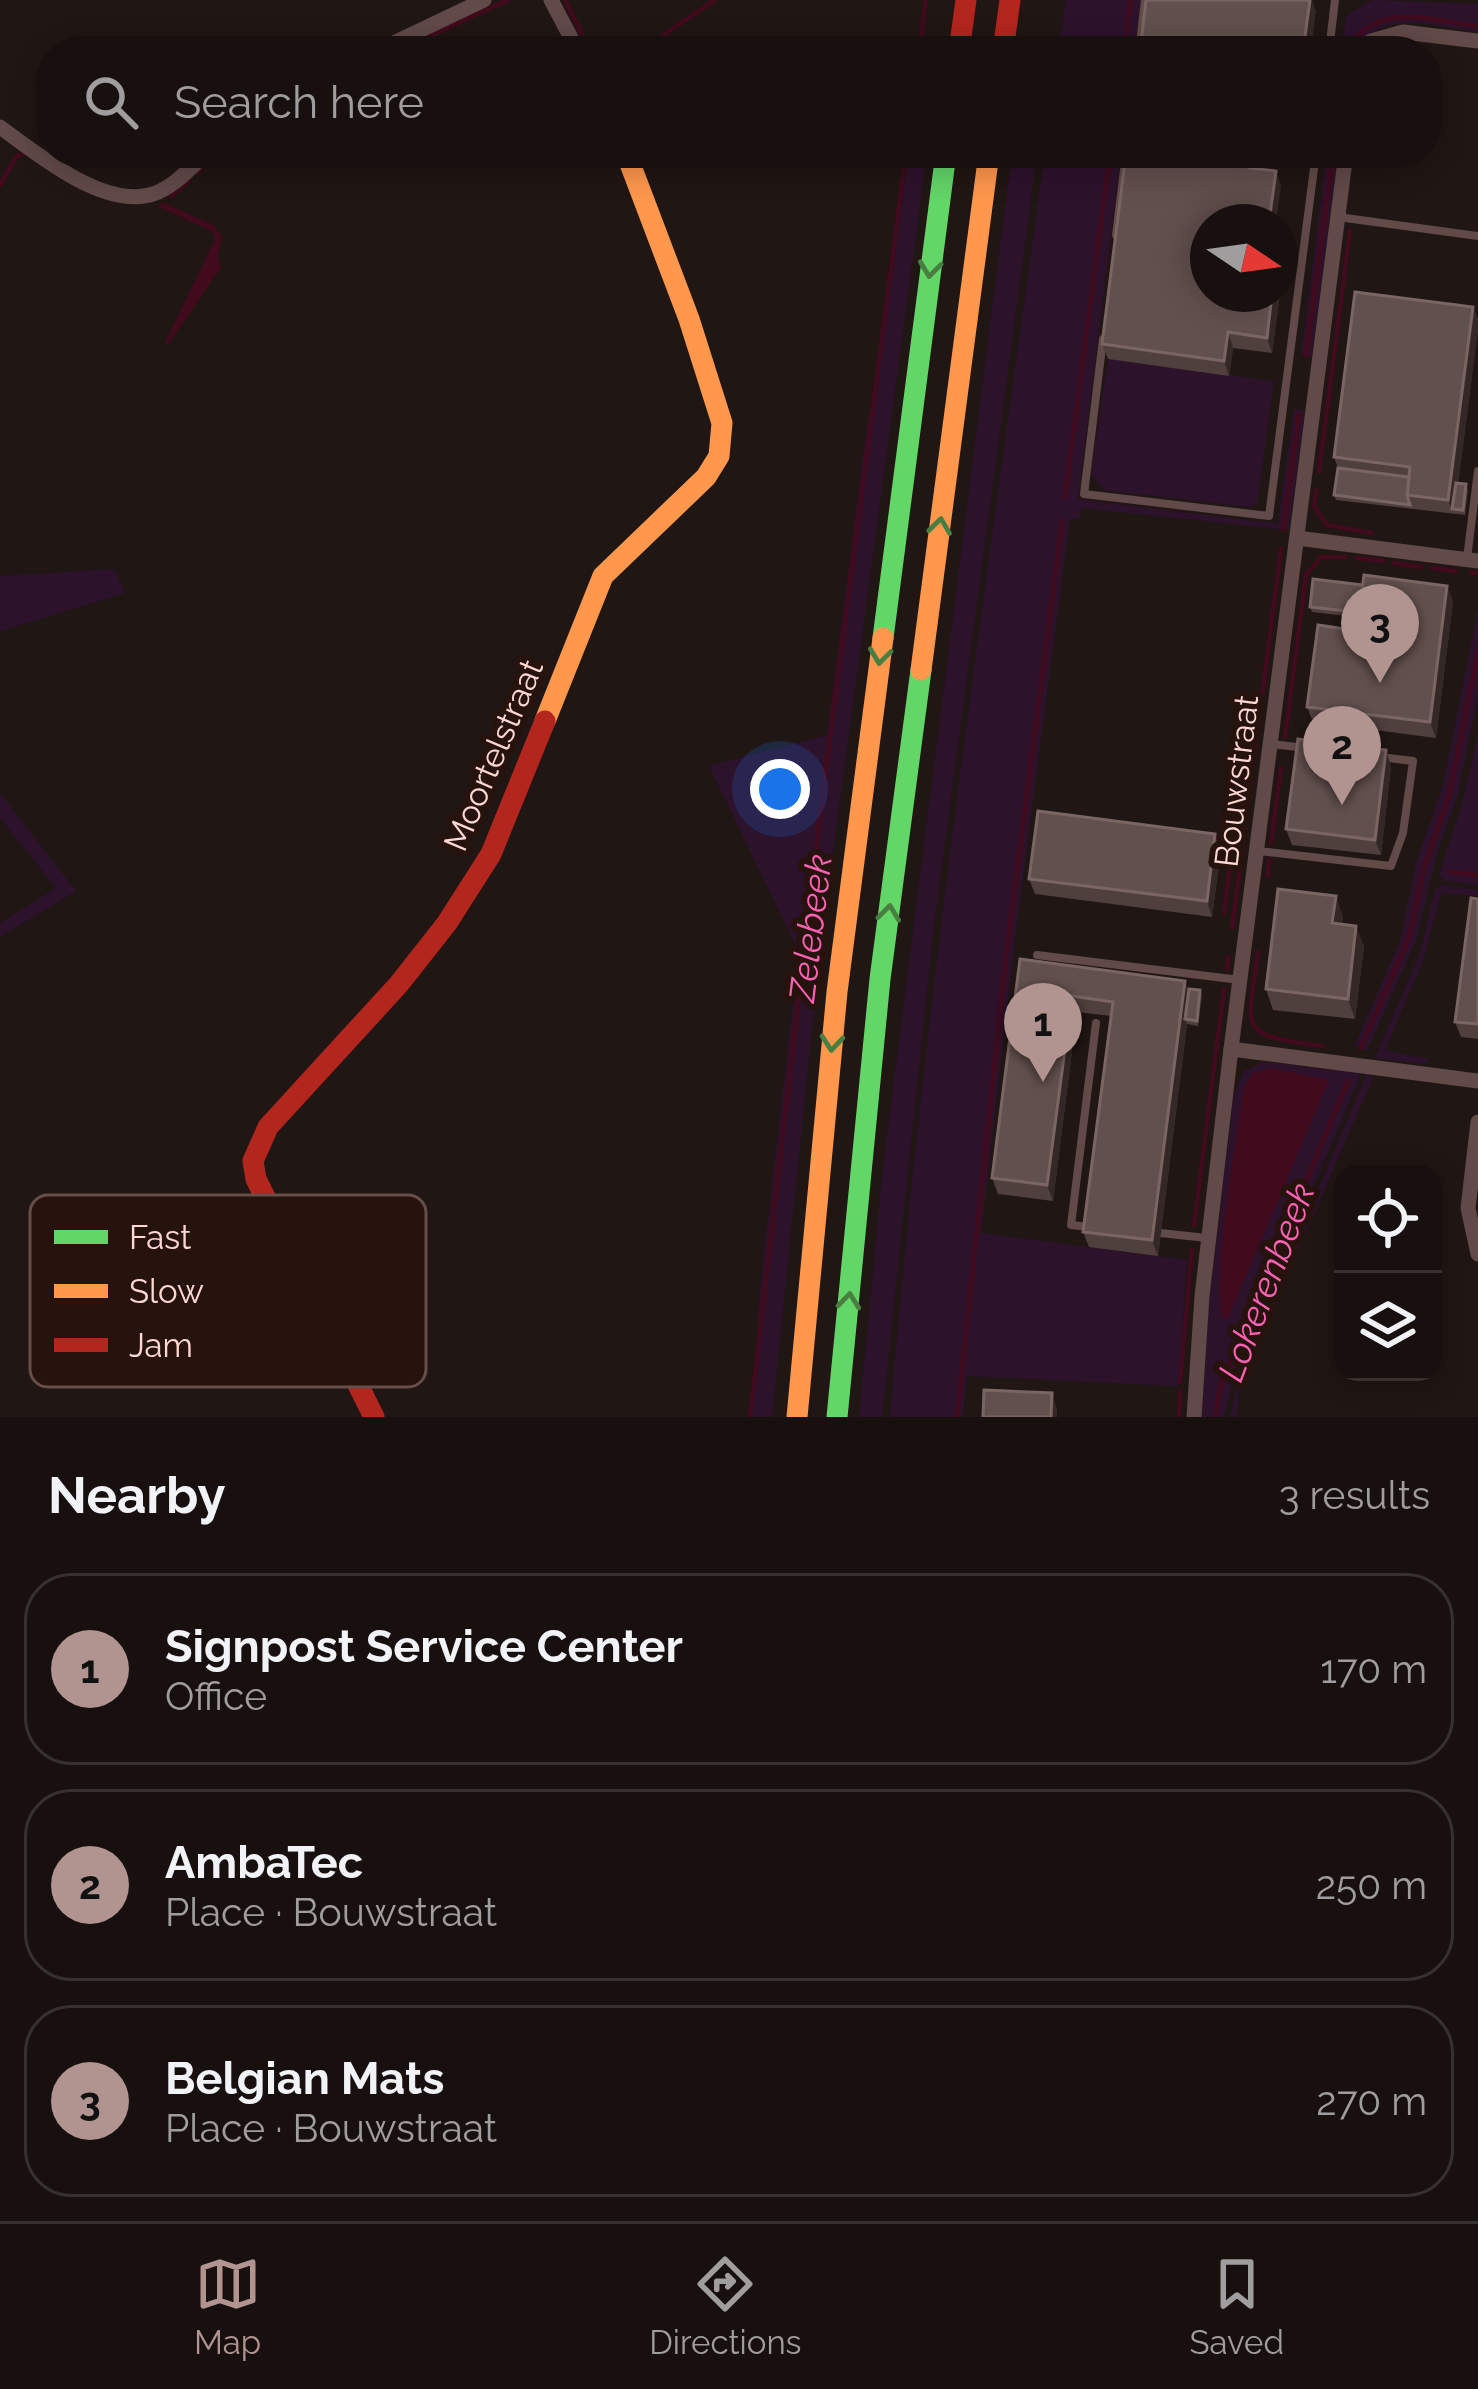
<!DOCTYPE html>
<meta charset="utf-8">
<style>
body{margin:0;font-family:Raleway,sans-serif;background:#251e1d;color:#f1f3f6}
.controls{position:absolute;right:36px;bottom:36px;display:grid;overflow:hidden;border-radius:24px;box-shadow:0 6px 30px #0003}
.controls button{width:108px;height:108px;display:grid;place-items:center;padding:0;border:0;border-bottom:3px solid #36302f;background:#18100f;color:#f1f3f6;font:60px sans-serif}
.compass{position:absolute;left:1190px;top:204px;width:108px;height:108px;border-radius:50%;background:#18100f;box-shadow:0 6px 30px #0003;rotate:103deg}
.you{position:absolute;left:780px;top:789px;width:42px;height:42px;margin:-30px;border:9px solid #fff;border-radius:50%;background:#1a73e8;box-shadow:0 0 0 18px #1a73e833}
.badge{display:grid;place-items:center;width:78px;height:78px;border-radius:50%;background:#b19490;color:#111;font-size:39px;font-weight:700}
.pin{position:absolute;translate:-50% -99px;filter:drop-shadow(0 3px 6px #0008)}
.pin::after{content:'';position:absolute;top:63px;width:42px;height:36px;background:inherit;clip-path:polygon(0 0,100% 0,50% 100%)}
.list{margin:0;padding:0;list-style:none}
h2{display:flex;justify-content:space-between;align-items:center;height:156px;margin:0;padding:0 48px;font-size:51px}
h2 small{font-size:39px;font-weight:400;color:#9f9d9e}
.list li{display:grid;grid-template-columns:78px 1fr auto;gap:36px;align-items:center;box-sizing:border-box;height:192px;margin:0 24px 24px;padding:0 24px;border:3px solid #36302f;border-radius:48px}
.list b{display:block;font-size:45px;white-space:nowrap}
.list p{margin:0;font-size:39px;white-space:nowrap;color:#9f9d9e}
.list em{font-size:39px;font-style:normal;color:#9f9d9e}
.icon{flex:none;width:66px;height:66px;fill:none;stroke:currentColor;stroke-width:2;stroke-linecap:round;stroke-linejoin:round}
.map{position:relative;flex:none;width:1478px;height:1417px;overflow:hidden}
.search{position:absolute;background:#18100f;box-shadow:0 6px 30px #0003;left:36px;right:36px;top:36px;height:132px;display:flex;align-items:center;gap:30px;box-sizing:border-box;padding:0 42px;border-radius:48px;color:#9f9d9e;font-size:45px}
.sheet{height:804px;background:#18100f}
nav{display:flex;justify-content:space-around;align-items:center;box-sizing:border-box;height:168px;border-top:3px solid #36302f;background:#18100f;font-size:33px;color:#9f9d9e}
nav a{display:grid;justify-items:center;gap:6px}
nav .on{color:#b19490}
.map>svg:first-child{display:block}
</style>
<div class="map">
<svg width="1478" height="1417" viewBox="0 0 1478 1417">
<rect width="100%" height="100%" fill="#201614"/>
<!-- green -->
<g fill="#2d122c">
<polygon points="1066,0 1141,0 1134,51 1059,51"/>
<path d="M 1373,0 L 1478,4 L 1478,32 C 1435,26 1382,8 1354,51 L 1340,51 L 1347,15 Z"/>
<polygon points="909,153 927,153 821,941 772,1417 751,1417 761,1280 799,952 709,766 827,735 869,410 874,410"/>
<polygon points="1012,153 1037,153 934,925 882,1417 859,1417 883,1168"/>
<path d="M 1045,153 L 1121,153 L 1078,499 L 1278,524 L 1294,409 L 1305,411 L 1289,530 L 1082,508 L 1079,519 L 1070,519 L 1016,929 L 981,1233 L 1187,1260 L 1178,1386 L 967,1376 L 963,1417 L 890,1417 C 925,994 987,573 1045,153 Z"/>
<polygon points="1327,153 1338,153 1312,357 1302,355 1302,349"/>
<polygon points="1108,359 1274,381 1257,504 1250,507 1104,490 1091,474"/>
<polygon points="115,569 125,593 0,631 0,576"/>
<polygon points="1478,609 1478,696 1457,797 1437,853 1416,940 1367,1051 1355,1045 1400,941 1416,863 1443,785"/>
<polygon points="1478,733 1478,885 1445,881 1439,875 1462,805"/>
<polygon points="0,793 76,891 0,937 0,923 56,888 0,818"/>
<polygon points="1442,885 1478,890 1478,896 1443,893 1440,897 1424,958 1385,1050 1429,1059 1425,1064 1375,1058 1420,953 1435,889"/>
<polygon points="1263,1062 1357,1072 1360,1077 1235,1371 1224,1417 1201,1417 1208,1312 1234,1094 1244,1071"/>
<polygon points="1367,1073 1373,1078 1239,1386 1237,1417 1230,1417 1239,1376"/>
</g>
<!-- water -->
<g fill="#410a1d">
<polygon points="162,202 213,225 222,236 218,255 221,267 168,345 165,343 216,237 212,231 159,207"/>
<path d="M 1272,1068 L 1329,1080 L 1228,1318 L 1224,1319 C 1208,1295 1239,1124 1244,1086 L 1253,1073 Z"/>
</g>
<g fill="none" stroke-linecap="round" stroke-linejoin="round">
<!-- stream -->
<g stroke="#410a1d" stroke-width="4.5">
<polyline points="565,0 590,51"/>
<polyline points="397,51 508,0"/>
<polyline points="640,51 715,0"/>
<polyline points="919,51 926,0"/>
<polyline points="1124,51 1131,0"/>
<path d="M 1347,51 C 1374,0 1431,20 1478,26"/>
<polyline points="197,172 218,153"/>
<polyline points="0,185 17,156 25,153"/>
<polyline points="171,196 189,180"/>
<polyline points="1306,355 1333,153"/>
<polyline points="1319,472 1350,230"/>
<polyline points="1316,490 1314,506 1327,525 1372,533"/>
<polyline points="1065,497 1110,153"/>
<polyline points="1283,530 1299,414"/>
<polyline points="1357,558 1383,561"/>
<polyline points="1394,563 1421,567"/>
<polyline points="1432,568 1456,571"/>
<polyline points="1471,573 1477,573"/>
<polyline points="1285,737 1306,575 1321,557 1346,557"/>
<polyline points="1215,838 1233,841 1224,913"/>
<polyline points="1271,843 1281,768"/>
<polyline points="1450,872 1478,875"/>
<polyline points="1268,876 1269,860"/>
<polyline points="1232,928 1281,549"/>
<path d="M 1258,952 C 1247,1034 1237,1034 1322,1046"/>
<polyline points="1227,969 1228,957"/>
<polyline points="1361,1048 1409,937 1424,868 1450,792 1478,652"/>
<polyline points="1194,1225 1224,989"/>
<polyline points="1180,1382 1192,1250"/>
<polyline points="750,1417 822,799 906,153"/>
<polyline points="957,1417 1007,948 1062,521"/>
<polyline points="1179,1417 1180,1391"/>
<polyline points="1215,1417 1220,1388 1244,1327 1348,1081"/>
</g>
<!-- lane -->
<g stroke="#614a48" stroke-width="8">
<polyline points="1139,51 1145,0"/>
<polyline points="1329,51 1335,0"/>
<polyline points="1338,217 1478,236"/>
<polyline points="1116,235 1126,153"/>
<polyline points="1103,339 1084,494 1269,516 1316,153"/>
<polyline points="1467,558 1478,471"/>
<polyline points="1271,744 1306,748"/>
<polyline points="1259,851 1391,866 1403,833 1413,761 1380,757"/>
<polyline points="1037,955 1240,980"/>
<polyline points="1090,1227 1071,1225 1096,1023"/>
<polyline points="1160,1233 1207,1238"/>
</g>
<!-- street -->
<g stroke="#614a48" stroke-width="15">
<polyline points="551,0 578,51"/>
<polyline points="377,51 484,0"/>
<polyline points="1365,51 1371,41 1403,32 1478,41"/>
<path d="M 0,127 C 36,153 96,203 144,196 C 168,193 189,170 206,153"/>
<polyline points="1297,538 1478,561"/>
<polyline points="1231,1049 1478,1081"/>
<polyline points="1478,1122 1468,1208 1478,1254"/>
<polyline points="1194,1417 1202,1296 1231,1049 1346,153"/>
</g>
<!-- fast -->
<g stroke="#63d668" stroke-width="21">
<polyline points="883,638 946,153"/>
<polyline points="837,1417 880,979 921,670"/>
</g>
<!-- slow -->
<g stroke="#ff974d" stroke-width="21">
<polyline points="921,670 989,153"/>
<polyline points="545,721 603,576 706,477 719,456 722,423 689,319 626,153"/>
<polyline points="797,1417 837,992 883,638"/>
</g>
<!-- jam -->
<g stroke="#b3261e" stroke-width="21">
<polyline points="959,51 966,0"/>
<polyline points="1003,51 1010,0"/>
<polyline points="374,1417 256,1179 253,1161 268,1127 399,984 447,923 491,854 545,721"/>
</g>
</g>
<!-- wall -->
<g fill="#4f3f3d">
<polygon points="1126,153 1285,153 1284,162 1258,158 1256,169 1281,186 1208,294 1280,294 1272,353 1233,348 1229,376 1108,359 1102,344"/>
<polygon points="1473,307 1478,320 1478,329 1458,483 1468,489 1465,515 1336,500 1334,495 1338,468 1334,457"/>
<polygon points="1363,585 1447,586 1453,601 1436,738 1313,722 1307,707 1345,629 1346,616 1312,612 1310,607"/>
<polygon points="1391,766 1381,855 1292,845 1286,829"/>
<polygon points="1221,850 1212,917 1035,894 1029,879"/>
<polygon points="1478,899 1478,1039 1461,1037 1455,1022"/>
<polygon points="1343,917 1342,924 1364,946 1355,1019 1273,1010 1266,989"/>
<polygon points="1020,959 1202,995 1198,1026 1187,1024 1158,1256 1089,1247 1083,1232 1111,1016 1077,1012 1053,1201 998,1194 992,1178"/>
</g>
<!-- shaded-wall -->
<g fill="#342826">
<polygon points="1310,0 1312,0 1316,11 1311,51 1303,51"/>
<polygon points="1251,153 1256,153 1258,158 1254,183 1249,168"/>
<polygon points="1276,171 1281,186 1276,222 1269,222"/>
<polygon points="1281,227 1286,243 1280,293 1280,234"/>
<polygon points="1272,294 1280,294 1272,353 1267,338"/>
<polygon points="1473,307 1478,320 1478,329 1455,509 1452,509 1454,515 1448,500"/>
<polygon points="1228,332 1233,348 1229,376 1224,361"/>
<polygon points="1447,586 1453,601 1436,738 1430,722"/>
<polygon points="1386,750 1391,766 1381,855 1375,840"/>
<polygon points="1215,834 1221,850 1212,917 1207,901"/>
<polygon points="1336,896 1343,917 1339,943 1332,923"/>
<polygon points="1356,926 1364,946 1355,1019 1348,999"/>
<polygon points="1185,981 1191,996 1185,1019 1187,1024 1158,1256 1152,1240"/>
<polygon points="1200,990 1202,995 1198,1026 1197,1021"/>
<polygon points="1072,996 1077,1012 1053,1201 1047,1185"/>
<polygon points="1052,1393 1057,1409 1057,1417 1051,1417"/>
</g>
<!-- building -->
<g fill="#62504d" stroke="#7b6562" stroke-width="3">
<polygon points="1146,0 1310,0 1303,51 1140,51"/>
<polygon points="1126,153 1251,153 1249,168 1276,171 1269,222 1208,222 1208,294 1272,294 1267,338 1228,332 1224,361 1102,344"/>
<polygon points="1355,292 1473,307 1448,500 1407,495 1410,467 1334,457"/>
<polygon points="1338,468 1409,477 1407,495 1410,505 1334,495"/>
<polygon points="1456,483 1466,484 1463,510 1452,509"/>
<polygon points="1364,575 1447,586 1430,722 1307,707 1318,625 1345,629 1348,601 1360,603"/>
<polygon points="1313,579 1363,585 1360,603 1348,601 1347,611 1310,607"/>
<polygon points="1298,739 1386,750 1375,840 1286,829"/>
<polygon points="1038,811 1215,834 1207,901 1029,879"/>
<polygon points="1278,889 1336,896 1332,923 1356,926 1348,999 1266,989"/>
<polygon points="1471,898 1478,899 1478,1024 1455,1022"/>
<polygon points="1020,959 1185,981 1152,1240 1083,1232 1113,1002 1072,996 1047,1185 992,1178"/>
<polygon points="1189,989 1200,990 1197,1021 1185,1019"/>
<polygon points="984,1390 1052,1393 1051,1417 983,1417"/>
</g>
<!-- one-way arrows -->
<defs><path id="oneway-chevron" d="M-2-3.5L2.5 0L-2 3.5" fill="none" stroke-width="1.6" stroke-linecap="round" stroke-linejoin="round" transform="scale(3)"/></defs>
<g stroke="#487e40">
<use href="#oneway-chevron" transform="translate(930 269) rotate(97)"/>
<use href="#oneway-chevron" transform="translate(940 526) rotate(-82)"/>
<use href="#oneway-chevron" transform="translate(880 656) rotate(97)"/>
<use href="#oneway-chevron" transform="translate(889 913) rotate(-83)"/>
<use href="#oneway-chevron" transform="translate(832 1043) rotate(95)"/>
<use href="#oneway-chevron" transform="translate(849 1301) rotate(-84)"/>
</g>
<g text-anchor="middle" stroke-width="12" stroke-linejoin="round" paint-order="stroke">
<!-- street labels -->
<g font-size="33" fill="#ffd8d3" stroke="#26130e">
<text transform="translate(493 755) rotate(-67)" y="12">Moortelstraat</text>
<text transform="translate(1236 781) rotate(-83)" y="12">Bouwstraat</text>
</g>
<!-- water labels -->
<g font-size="36" font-style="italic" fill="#ff61b4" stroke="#26130e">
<text transform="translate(810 928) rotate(-83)" y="13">Zelebeek</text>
<text transform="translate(1266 1282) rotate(-69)" y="13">Lokerenbeek</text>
</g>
</g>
<!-- legend -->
<rect x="30" y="1195" width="396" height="192" rx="18" fill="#26130e" stroke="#674e49" stroke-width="3"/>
<rect x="54" y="1230" width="54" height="14" fill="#63d668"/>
<rect x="54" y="1284" width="54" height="14" fill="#ff974d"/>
<rect x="54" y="1338" width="54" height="14" fill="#b3261e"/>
<g font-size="33" fill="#ffd8d3">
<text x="129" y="1249">Fast</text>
<text x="129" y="1303">Slow</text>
<text x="129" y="1357">Jam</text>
</g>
</svg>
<div class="controls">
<button><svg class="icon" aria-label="locate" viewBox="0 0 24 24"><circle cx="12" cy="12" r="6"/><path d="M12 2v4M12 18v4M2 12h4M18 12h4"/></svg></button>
<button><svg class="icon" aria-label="layers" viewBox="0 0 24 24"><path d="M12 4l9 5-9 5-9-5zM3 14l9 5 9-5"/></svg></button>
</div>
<svg class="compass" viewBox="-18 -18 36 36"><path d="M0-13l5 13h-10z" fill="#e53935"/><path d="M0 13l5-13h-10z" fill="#9f9d9e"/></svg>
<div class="you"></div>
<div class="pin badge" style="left:1043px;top:1082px">1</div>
<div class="pin badge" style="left:1342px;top:805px">2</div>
<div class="pin badge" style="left:1380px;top:683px">3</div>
<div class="search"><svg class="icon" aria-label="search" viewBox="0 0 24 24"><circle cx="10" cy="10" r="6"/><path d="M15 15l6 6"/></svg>Search here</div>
</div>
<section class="sheet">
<h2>Nearby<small>3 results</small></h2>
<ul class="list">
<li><span class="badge">1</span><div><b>Signpost Service Center</b><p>Office</p></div><em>170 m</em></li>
<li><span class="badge">2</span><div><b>AmbaTec</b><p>Place · Bouwstraat</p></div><em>250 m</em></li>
<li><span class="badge">3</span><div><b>Belgian Mats</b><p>Place · Bouwstraat</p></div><em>270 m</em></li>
</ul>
</section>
<nav>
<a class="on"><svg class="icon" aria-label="map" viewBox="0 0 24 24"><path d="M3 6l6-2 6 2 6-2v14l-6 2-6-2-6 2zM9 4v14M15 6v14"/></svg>Map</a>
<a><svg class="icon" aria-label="directions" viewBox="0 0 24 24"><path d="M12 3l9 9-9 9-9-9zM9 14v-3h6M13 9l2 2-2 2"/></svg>Directions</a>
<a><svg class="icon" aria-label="saved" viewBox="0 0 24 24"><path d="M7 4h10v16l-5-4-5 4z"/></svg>Saved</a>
</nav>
